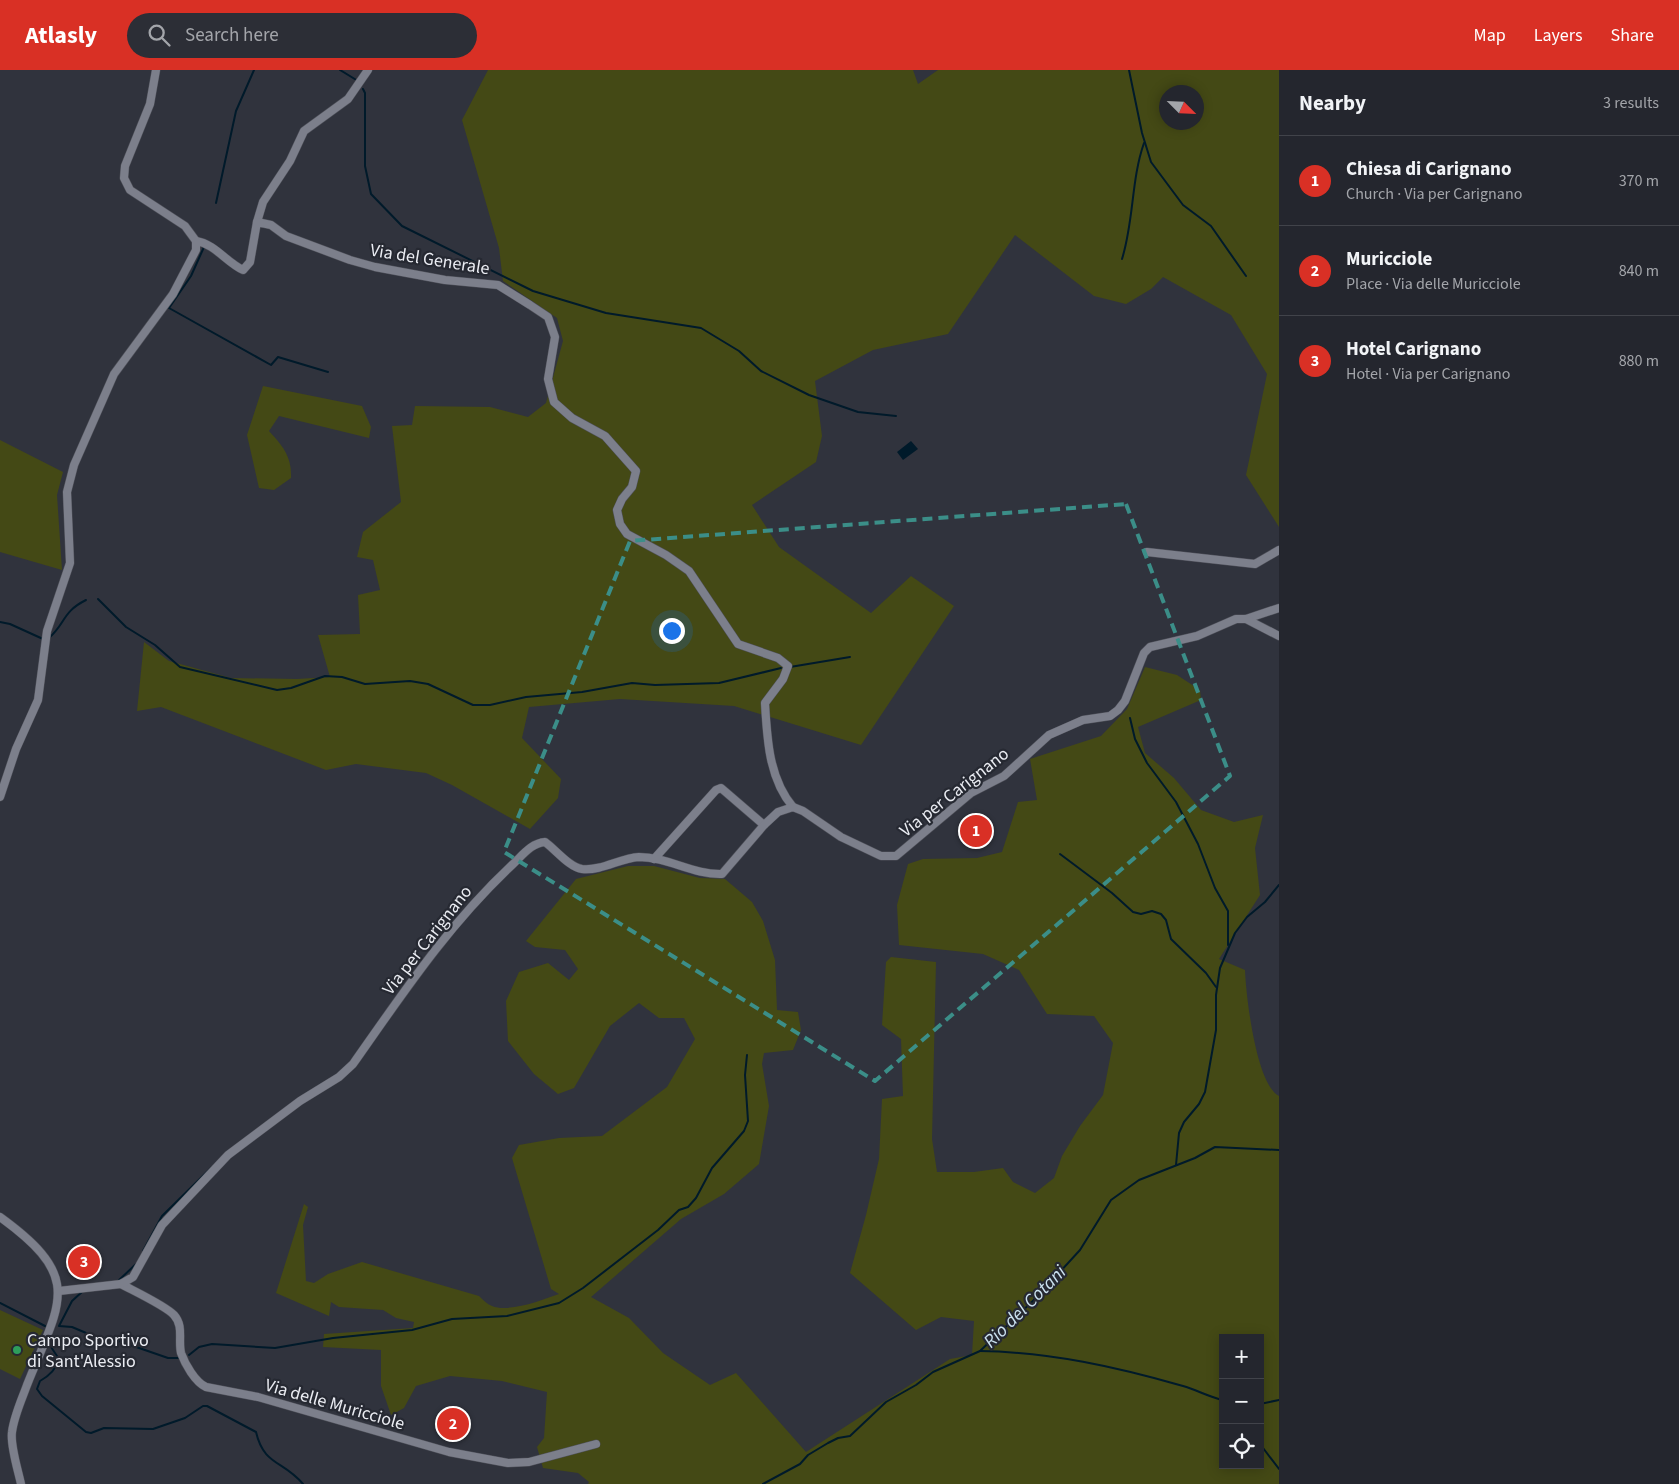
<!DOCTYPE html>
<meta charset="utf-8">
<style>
body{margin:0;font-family:"Source Sans 3",sans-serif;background:#2c2e36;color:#f1f3f6}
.controls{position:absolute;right:15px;bottom:15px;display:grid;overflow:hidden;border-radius:0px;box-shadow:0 2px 12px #0003}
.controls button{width:45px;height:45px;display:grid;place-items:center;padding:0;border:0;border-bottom:1px solid #41434a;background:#24262e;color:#f1f3f6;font:25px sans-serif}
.compass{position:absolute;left:1159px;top:15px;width:45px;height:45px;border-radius:50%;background:#24262e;box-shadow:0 2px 12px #0003;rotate:114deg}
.you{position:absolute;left:671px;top:560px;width:18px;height:18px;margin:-12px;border:4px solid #fff;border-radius:50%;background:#1a73e8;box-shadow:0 0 0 8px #1a73e833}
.badge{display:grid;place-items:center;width:32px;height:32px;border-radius:50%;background:#d93025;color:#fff;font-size:16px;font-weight:700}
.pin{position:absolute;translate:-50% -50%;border:2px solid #fff;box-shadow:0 1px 5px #0006}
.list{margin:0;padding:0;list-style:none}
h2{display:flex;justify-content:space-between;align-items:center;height:65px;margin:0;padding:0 20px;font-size:21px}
h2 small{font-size:16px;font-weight:400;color:#a3a5aa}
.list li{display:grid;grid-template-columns:32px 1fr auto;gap:15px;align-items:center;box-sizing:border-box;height:90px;padding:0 20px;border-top:1px solid #41434a}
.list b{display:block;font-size:19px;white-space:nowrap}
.list p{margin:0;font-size:16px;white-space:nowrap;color:#a3a5aa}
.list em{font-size:16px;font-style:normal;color:#a3a5aa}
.icon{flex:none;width:28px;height:28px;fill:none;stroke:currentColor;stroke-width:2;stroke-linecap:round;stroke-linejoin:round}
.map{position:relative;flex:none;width:1279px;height:1414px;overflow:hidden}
header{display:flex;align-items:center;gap:30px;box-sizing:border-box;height:70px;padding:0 25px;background:#d93025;color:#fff}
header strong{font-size:24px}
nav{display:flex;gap:28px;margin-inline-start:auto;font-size:18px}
.search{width:350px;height:45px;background:#2c2e36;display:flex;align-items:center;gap:12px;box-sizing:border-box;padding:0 18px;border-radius:28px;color:#a3a5aa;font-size:19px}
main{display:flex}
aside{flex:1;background:#24262e}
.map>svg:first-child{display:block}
</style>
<header>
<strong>Atlasly</strong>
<div class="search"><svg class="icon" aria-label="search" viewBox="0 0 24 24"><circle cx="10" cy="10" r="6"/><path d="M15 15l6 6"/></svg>Search here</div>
<nav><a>Map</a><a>Layers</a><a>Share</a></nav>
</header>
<main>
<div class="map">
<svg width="1279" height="1414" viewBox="0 0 1279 1414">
<rect width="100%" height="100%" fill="#30333d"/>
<!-- green -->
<g fill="#444915" fill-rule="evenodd">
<path d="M 488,0 L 913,0 L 918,14 L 938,0 L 1279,0 L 1279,457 L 1246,405 L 1267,304 L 1231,245 L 1163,207 L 1151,219 L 1126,234 L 1094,226 L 1015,165 L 948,264 L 873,280 L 815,311 L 822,366 L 816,392 L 752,435 L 779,477 L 871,543 L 911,506 L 954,536 L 861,675 L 734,636 L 620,629 L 529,637 L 522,668 L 561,709 L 558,728 L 530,759 L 452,715 L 426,703 L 356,694 L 326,700 L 161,637 L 137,641 L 144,572 L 169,591 L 231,608 L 297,609 L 330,607 L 318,565 L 360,564 L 358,525 L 380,520 L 373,490 L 357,487 L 363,462 L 401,432 L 392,356 L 412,355 L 415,336 L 490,337 L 528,347 L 546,333 L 563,271 L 557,248 L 503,211 L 499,178 L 462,50 ZM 1166,22 L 1196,22 L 1196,52 L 1166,52 Z"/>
<path d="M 263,316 L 362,336 L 371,357 L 369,368 L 279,346 L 269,361 C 283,376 292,387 291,408 L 274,420 L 259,418 L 247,365 Z"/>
<polygon points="0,370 63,402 57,425 62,500 0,482"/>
<path d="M 1145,597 L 1177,605 L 1200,620 L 1201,630 L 1138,657 L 1145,683 L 1174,708 L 1201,740 L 1234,752 L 1263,745 L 1255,778 L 1260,825 L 1219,889 L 1245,900 C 1246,926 1256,1014 1279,1026 L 1279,1414 L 588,1414 L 589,1412 L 578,1403 L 543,1398 L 537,1377 L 544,1368 L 547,1322 L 502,1311 L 450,1306 L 416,1316 L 404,1338 L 391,1345 L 381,1316 L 381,1280 L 323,1277 L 324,1264 L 413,1258 L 414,1252 L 396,1248 L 383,1240 L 339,1237 L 331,1232 L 329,1246 L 276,1223 L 304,1134 L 308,1137 L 303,1155 L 306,1211 L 314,1213 L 328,1204 L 362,1192 L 479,1226 C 483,1230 487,1234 492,1236 C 509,1243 542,1230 559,1224 L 551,1219 L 512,1088 L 519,1075 L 559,1068 L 602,1066 L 667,1017 L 695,969 L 684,948 L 659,948 L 639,933 L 610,956 L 574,1018 L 558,1024 L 534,1004 L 508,971 L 506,931 L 519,902 L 548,893 L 569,910 L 578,899 L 565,880 L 535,877 L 526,871 L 576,809 L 628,796 L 654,796 L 700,808 L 725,809 L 752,832 L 763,851 L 775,890 L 777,940 L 798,942 L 801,960 L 793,980 L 764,983 L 762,994 L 769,1036 L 759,1094 L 724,1124 L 681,1149 L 591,1227 L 629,1248 L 663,1283 L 710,1315 L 736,1303 L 806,1382 L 950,1289 L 972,1285 L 974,1251 L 941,1247 L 916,1260 L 850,1203 L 866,1145 L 879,1089 L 882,1029 L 903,1026 L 901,969 L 882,955 L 886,892 L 891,887 L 936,892 L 932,1069 L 937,1102 L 974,1102 L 1003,1098 L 1013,1112 L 1035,1123 L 1054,1108 L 1062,1086 L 1080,1056 L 1103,1025 L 1113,973 L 1094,946 L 1047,944 L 1019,900 L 983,884 L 899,875 L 897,835 L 908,794 L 923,789 L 977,788 L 1002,782 L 1018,732 L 1037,730 L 1030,689 L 1101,666 L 1127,639 ZM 1223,1268 L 1260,1268 L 1260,1395 L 1223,1395 Z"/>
<polygon points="0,1240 43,1260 20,1309 0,1299"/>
</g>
<!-- water -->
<polygon fill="#001a2a" points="911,371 918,379 903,390 897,382"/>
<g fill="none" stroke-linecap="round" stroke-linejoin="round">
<!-- stream -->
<g stroke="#001a2a" stroke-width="2">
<polyline points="340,0 358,11"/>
<polyline points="1129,0 1142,63 1151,92 1183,135 1211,156 1246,206"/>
<polyline points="363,19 365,23 365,96 371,124 402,156 533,221 606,243 701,258 739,281 761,301 809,325 858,342 896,346"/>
<polyline points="216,133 236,41 254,0"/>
<polyline points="204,177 191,206 169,238 271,295 278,287 328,302"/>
<path d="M 1122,189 C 1134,151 1131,110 1144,73"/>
<polyline points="98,529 126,557 155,575 180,597 277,620 291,618 325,606 342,607 365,614 410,611 428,614 473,635 490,635 526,627 582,622 632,613 655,615 719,613 781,598"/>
<polyline points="0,552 10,554 43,569"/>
<path d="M 49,568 C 66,553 62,542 86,530"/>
<polyline points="790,597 850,587"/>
<polyline points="1130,648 1135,669 1147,693 1176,732 1198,774 1215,818 1228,841 1228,875"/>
<polyline points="1060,784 1112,823 1133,842 1141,844 1152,841 1161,844 1166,850 1171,869 1206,903 1216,917"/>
<polyline points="1176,1095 1179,1063 1184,1052 1199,1034 1205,1022 1216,960 1216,925 1220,898 1235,863 1247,847 1265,832 1279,815"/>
<polyline points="143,1181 162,1146 212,1097"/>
<polyline points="118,1211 136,1194"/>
<polyline points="83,1221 72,1231 59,1256 72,1257 98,1268 116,1270 168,1288 180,1288"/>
<polyline points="0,1233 45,1256"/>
<path d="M 51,1277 L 59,1289 C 56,1300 49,1306 40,1311 L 37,1319 L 42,1326 L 86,1362 L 91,1363 L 104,1358 L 153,1359 L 185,1348 L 203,1336 L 207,1336 L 256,1362 C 264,1396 283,1390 303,1414"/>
<path d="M 980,1281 C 1050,1282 1117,1297 1183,1316 C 1197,1320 1209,1327 1223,1330"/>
<polyline points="189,1285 199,1277 212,1274 275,1278 333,1268 412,1260 452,1249 507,1246 559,1233 583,1218 658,1160 679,1140 688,1137 696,1128 712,1098 744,1061 748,1051 745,1005 747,985"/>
<polyline points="1260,1334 1279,1330"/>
<polyline points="1260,1374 1279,1399"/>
<polyline points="763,1414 800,1394 808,1385 828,1373 838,1368 850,1366 886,1332 916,1315 933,1302 980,1281 1036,1228 1080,1180 1111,1130 1139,1110 1195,1088 1215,1077 1279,1080"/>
</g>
<!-- minor casing -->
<g stroke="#4f515a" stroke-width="9">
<g id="minor">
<polyline points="257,152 263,132 290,91 304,61 348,29 368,0"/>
<path d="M 196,171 C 215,174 226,192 243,200 L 250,192 L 257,152 L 271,155 L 286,166 L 350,190 L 375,197 L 445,210 L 498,215 L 530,235 L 548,247 L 555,267 L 548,309 L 554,332 L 572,348 L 605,366 L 636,401 L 632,417 L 622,429 L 617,440 L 620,454 L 627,464 L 666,485 L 689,501 L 738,574 L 778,588 L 788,596 L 783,609 L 765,633 C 767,669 769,709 793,737"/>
<polyline points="1147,482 1255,494 1279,480"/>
<polyline points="1246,549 1279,538"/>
<polyline points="0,727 16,679 38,630 47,561 70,493 67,422 74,395 114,304 173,224 196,180 196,171 185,156 130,120 124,108 125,96 150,34 156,0"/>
<polyline points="654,789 716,720 721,718 764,755"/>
<path d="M 0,1147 C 84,1208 61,1230 27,1315 C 22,1329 14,1346 12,1362 C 10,1375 18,1400 21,1414"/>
<path d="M 121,1214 C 134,1221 166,1236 174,1245 C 184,1256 178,1270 181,1283 C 185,1294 195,1312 206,1317 L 258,1327 L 449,1382 L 508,1393 L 529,1392 L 596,1374"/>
<path d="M 59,1221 L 121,1214 L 133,1207 L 162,1155 L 228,1085 L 300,1031 L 339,1007 L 353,994 C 403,923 448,855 512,795 C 522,786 531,773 545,772 C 556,780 569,797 582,799 C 602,801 620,788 639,787 C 668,787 693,805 722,804 L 764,755 L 778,742 L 793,737 L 803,741 L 841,767 L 881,786 L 896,786 L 971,723 L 1004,706 L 1049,665 L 1083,650 L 1110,646 L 1118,640 L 1125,631 L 1144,583 L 1150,577 L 1197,566 L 1236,549 L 1246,549 L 1279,566"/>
</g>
</g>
<!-- minor -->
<use href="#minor" stroke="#7c7f8b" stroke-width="8"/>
</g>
<!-- marked area -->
<path fill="none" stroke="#3b8e88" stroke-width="4" stroke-dasharray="10 6" stroke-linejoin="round" d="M 1126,434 L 1230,706 L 875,1011 L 504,782 L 630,471 Z"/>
<!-- markers -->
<circle fill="#2e9e5b" stroke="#262932" stroke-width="2" cx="17" cy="1280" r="5"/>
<g text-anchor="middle" stroke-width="4.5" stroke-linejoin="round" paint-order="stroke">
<!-- street labels -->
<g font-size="18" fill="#eaecf2" stroke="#262932">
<text transform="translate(430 189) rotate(9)" y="6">Via del Generale</text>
<text transform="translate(954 722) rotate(-38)" y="6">Via per Carignano</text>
<text transform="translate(427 870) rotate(-52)" y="6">Via per Carignano</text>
<text transform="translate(335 1334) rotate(16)" y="6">Via delle Muricciole</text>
</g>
<!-- poi labels -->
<g font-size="18" fill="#eaecf2" stroke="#262932" text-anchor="start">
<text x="27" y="1276">Campo Sportivo<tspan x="27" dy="21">di Sant'Alessio</tspan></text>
</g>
<!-- water labels -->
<g font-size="19" font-style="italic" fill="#cce2f0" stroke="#262932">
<text transform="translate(1024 1236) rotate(-45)" y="7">Rio del Cotani</text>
</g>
</g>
</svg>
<div class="controls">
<button>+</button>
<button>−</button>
<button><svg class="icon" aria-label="locate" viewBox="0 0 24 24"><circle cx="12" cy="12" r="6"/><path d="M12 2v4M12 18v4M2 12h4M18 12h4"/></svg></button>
</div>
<svg class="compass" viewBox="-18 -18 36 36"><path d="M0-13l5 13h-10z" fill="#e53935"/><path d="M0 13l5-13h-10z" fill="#a3a5aa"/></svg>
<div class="you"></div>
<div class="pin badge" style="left:976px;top:761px">1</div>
<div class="pin badge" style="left:453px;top:1354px">2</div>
<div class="pin badge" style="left:84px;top:1192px">3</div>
</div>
<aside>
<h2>Nearby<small>3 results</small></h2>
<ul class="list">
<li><span class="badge">1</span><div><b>Chiesa di Carignano</b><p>Church · Via per Carignano</p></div><em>370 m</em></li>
<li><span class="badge">2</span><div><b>Muricciole</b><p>Place · Via delle Muricciole</p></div><em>840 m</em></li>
<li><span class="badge">3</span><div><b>Hotel Carignano</b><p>Hotel · Via per Carignano</p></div><em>880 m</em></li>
</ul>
</aside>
</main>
